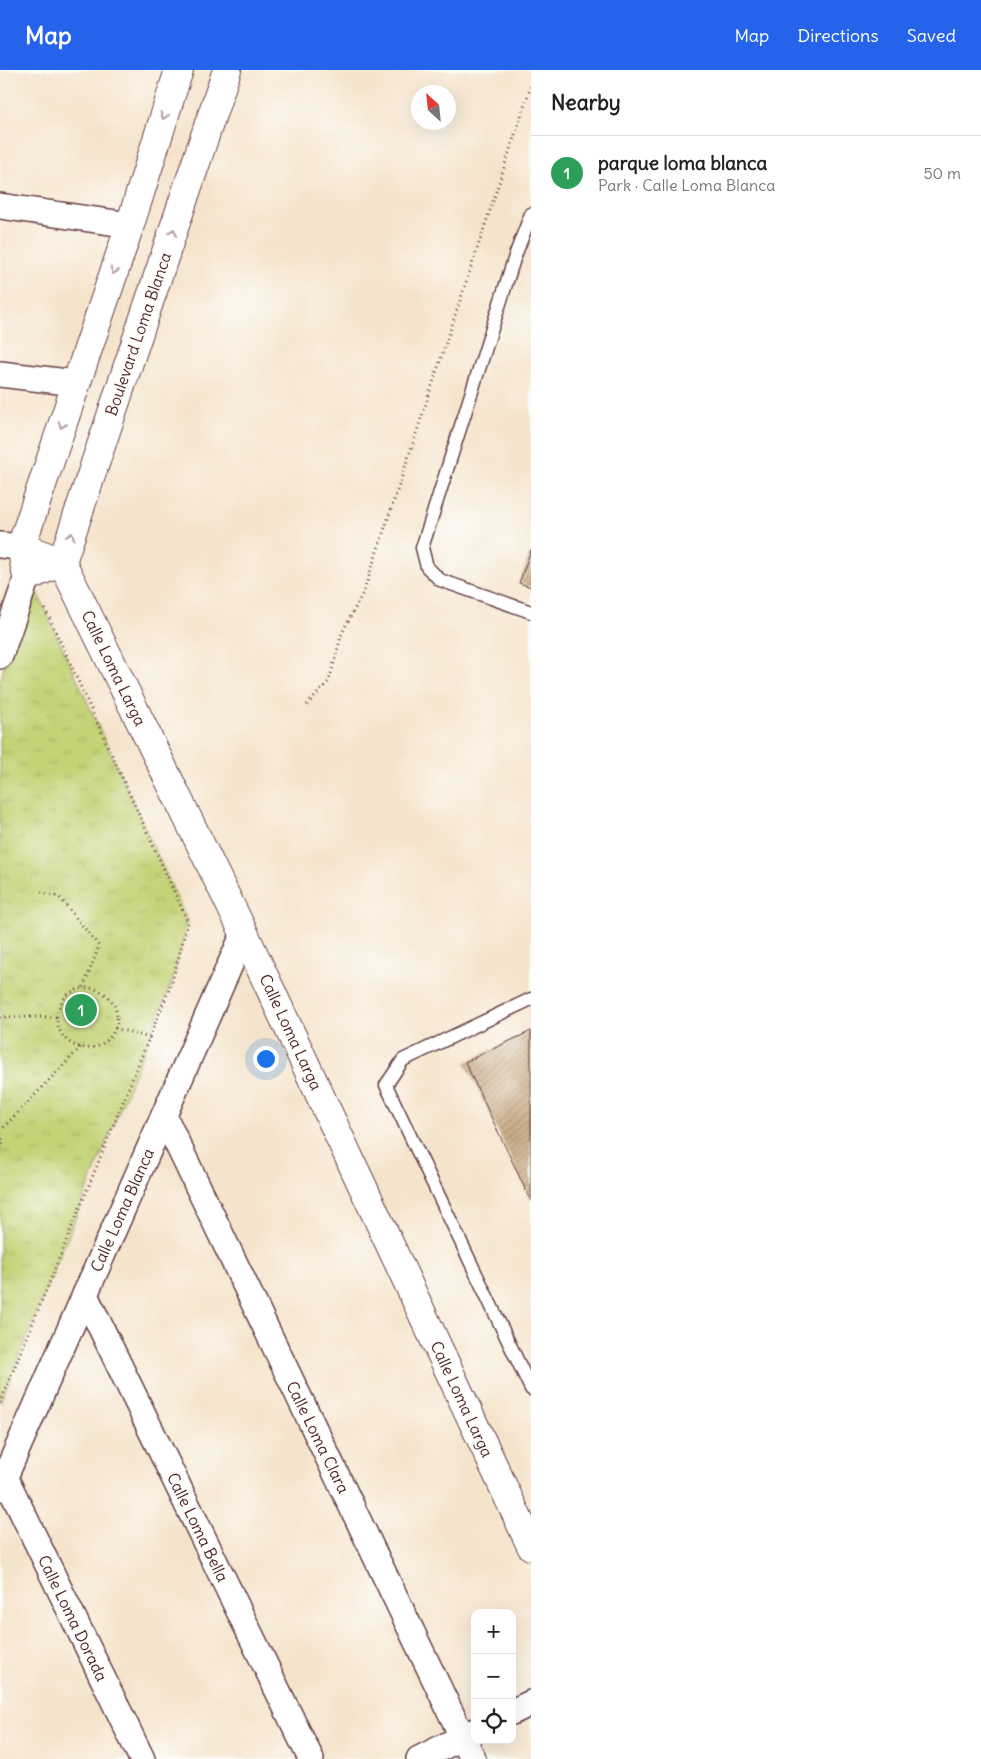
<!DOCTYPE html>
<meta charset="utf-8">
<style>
body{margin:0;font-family:Delius,sans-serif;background:#f6f6f6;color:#222}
.controls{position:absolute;right:15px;bottom:15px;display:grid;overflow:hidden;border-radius:10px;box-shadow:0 5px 20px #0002}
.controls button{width:45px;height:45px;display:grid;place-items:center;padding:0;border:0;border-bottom:1px solid #e0e0e0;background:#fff;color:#222;font:25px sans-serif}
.compass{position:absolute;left:411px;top:15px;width:45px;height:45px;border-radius:50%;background:#fff;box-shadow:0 5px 20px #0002;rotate:333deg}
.you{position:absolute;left:265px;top:988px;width:18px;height:18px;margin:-12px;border:4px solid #fff;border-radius:50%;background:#1a73e8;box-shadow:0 0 0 8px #1a73e833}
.badge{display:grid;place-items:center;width:32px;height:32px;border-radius:50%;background:#2563eb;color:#fff;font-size:16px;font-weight:700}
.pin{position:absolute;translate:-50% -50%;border:2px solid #fff;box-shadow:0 1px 5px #0006}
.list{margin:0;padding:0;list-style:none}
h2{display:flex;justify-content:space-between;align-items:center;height:65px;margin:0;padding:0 20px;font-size:21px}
h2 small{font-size:16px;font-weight:400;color:#767676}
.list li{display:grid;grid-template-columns:32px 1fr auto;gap:15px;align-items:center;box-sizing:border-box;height:75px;padding:0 20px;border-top:1px solid #e0e0e0}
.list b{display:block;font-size:19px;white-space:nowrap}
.list p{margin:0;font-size:16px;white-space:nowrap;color:#767676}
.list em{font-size:16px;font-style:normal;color:#767676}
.icon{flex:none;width:28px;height:28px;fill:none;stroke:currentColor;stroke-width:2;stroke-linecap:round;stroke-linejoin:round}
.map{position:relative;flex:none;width:531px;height:1689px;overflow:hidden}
header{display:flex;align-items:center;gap:30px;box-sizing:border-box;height:70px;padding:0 25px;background:#2563eb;color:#fff}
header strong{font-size:24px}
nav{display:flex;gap:28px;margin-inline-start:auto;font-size:18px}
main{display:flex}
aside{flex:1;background:#fff}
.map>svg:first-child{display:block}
</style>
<header>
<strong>Map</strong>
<nav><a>Map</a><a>Directions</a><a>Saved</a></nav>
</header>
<main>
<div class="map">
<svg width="531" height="1689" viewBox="0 0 531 1689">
<defs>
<pattern id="park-tufts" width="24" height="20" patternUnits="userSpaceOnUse" patternTransform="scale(1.25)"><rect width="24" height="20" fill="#c3d376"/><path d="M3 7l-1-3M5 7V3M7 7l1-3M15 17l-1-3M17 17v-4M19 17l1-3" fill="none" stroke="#a9b566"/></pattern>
<pattern id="building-hatch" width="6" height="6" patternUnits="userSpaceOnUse" patternTransform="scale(1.25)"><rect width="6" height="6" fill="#c5a57e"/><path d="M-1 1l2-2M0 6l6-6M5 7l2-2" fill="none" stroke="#a28667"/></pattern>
</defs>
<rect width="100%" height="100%" fill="#fdfcf7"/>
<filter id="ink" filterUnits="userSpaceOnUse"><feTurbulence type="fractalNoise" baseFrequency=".02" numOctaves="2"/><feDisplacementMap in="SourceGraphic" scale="10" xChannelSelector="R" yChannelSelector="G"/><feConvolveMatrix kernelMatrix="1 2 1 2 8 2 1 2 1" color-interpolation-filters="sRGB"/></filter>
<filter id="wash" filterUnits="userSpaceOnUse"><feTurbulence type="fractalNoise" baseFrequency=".0096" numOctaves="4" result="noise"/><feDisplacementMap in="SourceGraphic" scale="20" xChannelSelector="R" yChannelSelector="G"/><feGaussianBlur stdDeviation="1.12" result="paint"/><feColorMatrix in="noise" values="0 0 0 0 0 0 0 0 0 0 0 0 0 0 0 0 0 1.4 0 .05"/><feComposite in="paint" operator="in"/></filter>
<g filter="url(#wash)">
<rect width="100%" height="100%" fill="#f5e4cc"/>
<!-- park -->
<polygon fill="url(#park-tufts)" stroke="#867950" points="37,522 188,852 172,912 0,1333 0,611 25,530"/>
<g id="blocks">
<!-- building -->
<g fill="url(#building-hatch)">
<polygon points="531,480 531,517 519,513"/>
<polygon points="531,961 531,1131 465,992"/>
</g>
</g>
</g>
<g filter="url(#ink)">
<use href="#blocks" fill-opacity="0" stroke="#643d43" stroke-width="1"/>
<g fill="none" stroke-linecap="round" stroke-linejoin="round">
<!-- lane casing -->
<g stroke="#643d43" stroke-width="15">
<g id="lane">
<polyline points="531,144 515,186 422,478 427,497 440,510 531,542"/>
<polyline points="531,929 403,990 386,1015 531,1319"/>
</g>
</g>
<!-- street casing -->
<g stroke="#643d43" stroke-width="28">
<g id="street">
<polyline points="0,136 130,155"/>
<polyline points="0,304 76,313"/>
<polyline points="0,475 21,477"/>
<polyline points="0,586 27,507"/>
<polyline points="164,1046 473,1689"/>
<polyline points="85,1225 311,1689"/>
<polyline points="5,1407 142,1689"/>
<polyline points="0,1418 244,863"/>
<polyline points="512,1642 531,1633"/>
<polyline points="419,1689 475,1661"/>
</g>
</g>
<!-- secondary casing -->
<g stroke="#643d43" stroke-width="30">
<g id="secondary">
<polyline points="179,0 130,155 21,477 27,507 62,492 227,0"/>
<polyline points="21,477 62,492 244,863 531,1476"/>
</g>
</g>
<!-- path -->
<g stroke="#643d43" stroke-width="3" stroke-dasharray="1 4" stroke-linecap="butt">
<polyline points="307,635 329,611 342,563 364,521 531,16"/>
<polyline points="41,822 59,827 99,876 83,918"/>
<circle cx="87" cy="948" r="30"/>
<polyline points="0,947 57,947"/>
<polyline points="115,958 150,968"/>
<polyline points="0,1061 81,977"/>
<polyline points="0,1064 3,1072 0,1081"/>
<polyline points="0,1333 172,912 188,852 44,536"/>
</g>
<!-- lane -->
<use href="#lane" stroke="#fff" stroke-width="12"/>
<!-- street -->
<use href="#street" stroke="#fff" stroke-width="25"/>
<!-- secondary -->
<use href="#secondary" stroke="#fff" stroke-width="28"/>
</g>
<!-- one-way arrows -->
<defs><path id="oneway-chevron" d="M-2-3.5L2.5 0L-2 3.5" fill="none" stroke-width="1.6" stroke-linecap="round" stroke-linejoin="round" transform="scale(1.25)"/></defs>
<g stroke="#ae9aa0">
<use href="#oneway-chevron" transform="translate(164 46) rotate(108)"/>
<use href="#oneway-chevron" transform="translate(173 162) rotate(-71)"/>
<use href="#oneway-chevron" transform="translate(114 201) rotate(109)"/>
<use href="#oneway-chevron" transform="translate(62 355) rotate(109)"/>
<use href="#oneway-chevron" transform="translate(71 466) rotate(-71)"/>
</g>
</g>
<g text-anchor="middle" stroke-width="4.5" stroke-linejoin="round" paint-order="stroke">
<!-- street labels -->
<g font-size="16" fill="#4a1f2b" stroke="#fdfcf7">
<text transform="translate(138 264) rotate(-71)" y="6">Boulevard Loma Blanca</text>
<text transform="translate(114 598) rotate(64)" y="6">Calle Loma Larga</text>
<text transform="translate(291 962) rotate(65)" y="6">Calle Loma Larga</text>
<text transform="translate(122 1140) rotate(-66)" y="6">Calle Loma Blanca</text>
<text transform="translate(462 1329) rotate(65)" y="6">Calle Loma Larga</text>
<text transform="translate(318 1367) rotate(64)" y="6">Calle Loma Clara</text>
<text transform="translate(198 1457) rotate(64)" y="6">Calle Loma Bella</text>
<text transform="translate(73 1548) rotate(64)" y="6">Calle Loma Dorada</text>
</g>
</g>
</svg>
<div class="controls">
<button>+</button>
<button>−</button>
<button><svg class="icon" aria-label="locate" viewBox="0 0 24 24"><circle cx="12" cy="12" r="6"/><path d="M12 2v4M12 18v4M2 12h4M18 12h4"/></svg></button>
</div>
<svg class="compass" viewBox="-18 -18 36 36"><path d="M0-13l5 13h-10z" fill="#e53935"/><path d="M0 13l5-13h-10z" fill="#767676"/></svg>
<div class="you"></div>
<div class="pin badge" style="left:81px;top:940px;background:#2e9e5b">1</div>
</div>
<aside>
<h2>Nearby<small></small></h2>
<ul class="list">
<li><span class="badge" style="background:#2e9e5b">1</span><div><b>parque loma blanca</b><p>Park · Calle Loma Blanca</p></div><em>50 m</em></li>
</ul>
</aside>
</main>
